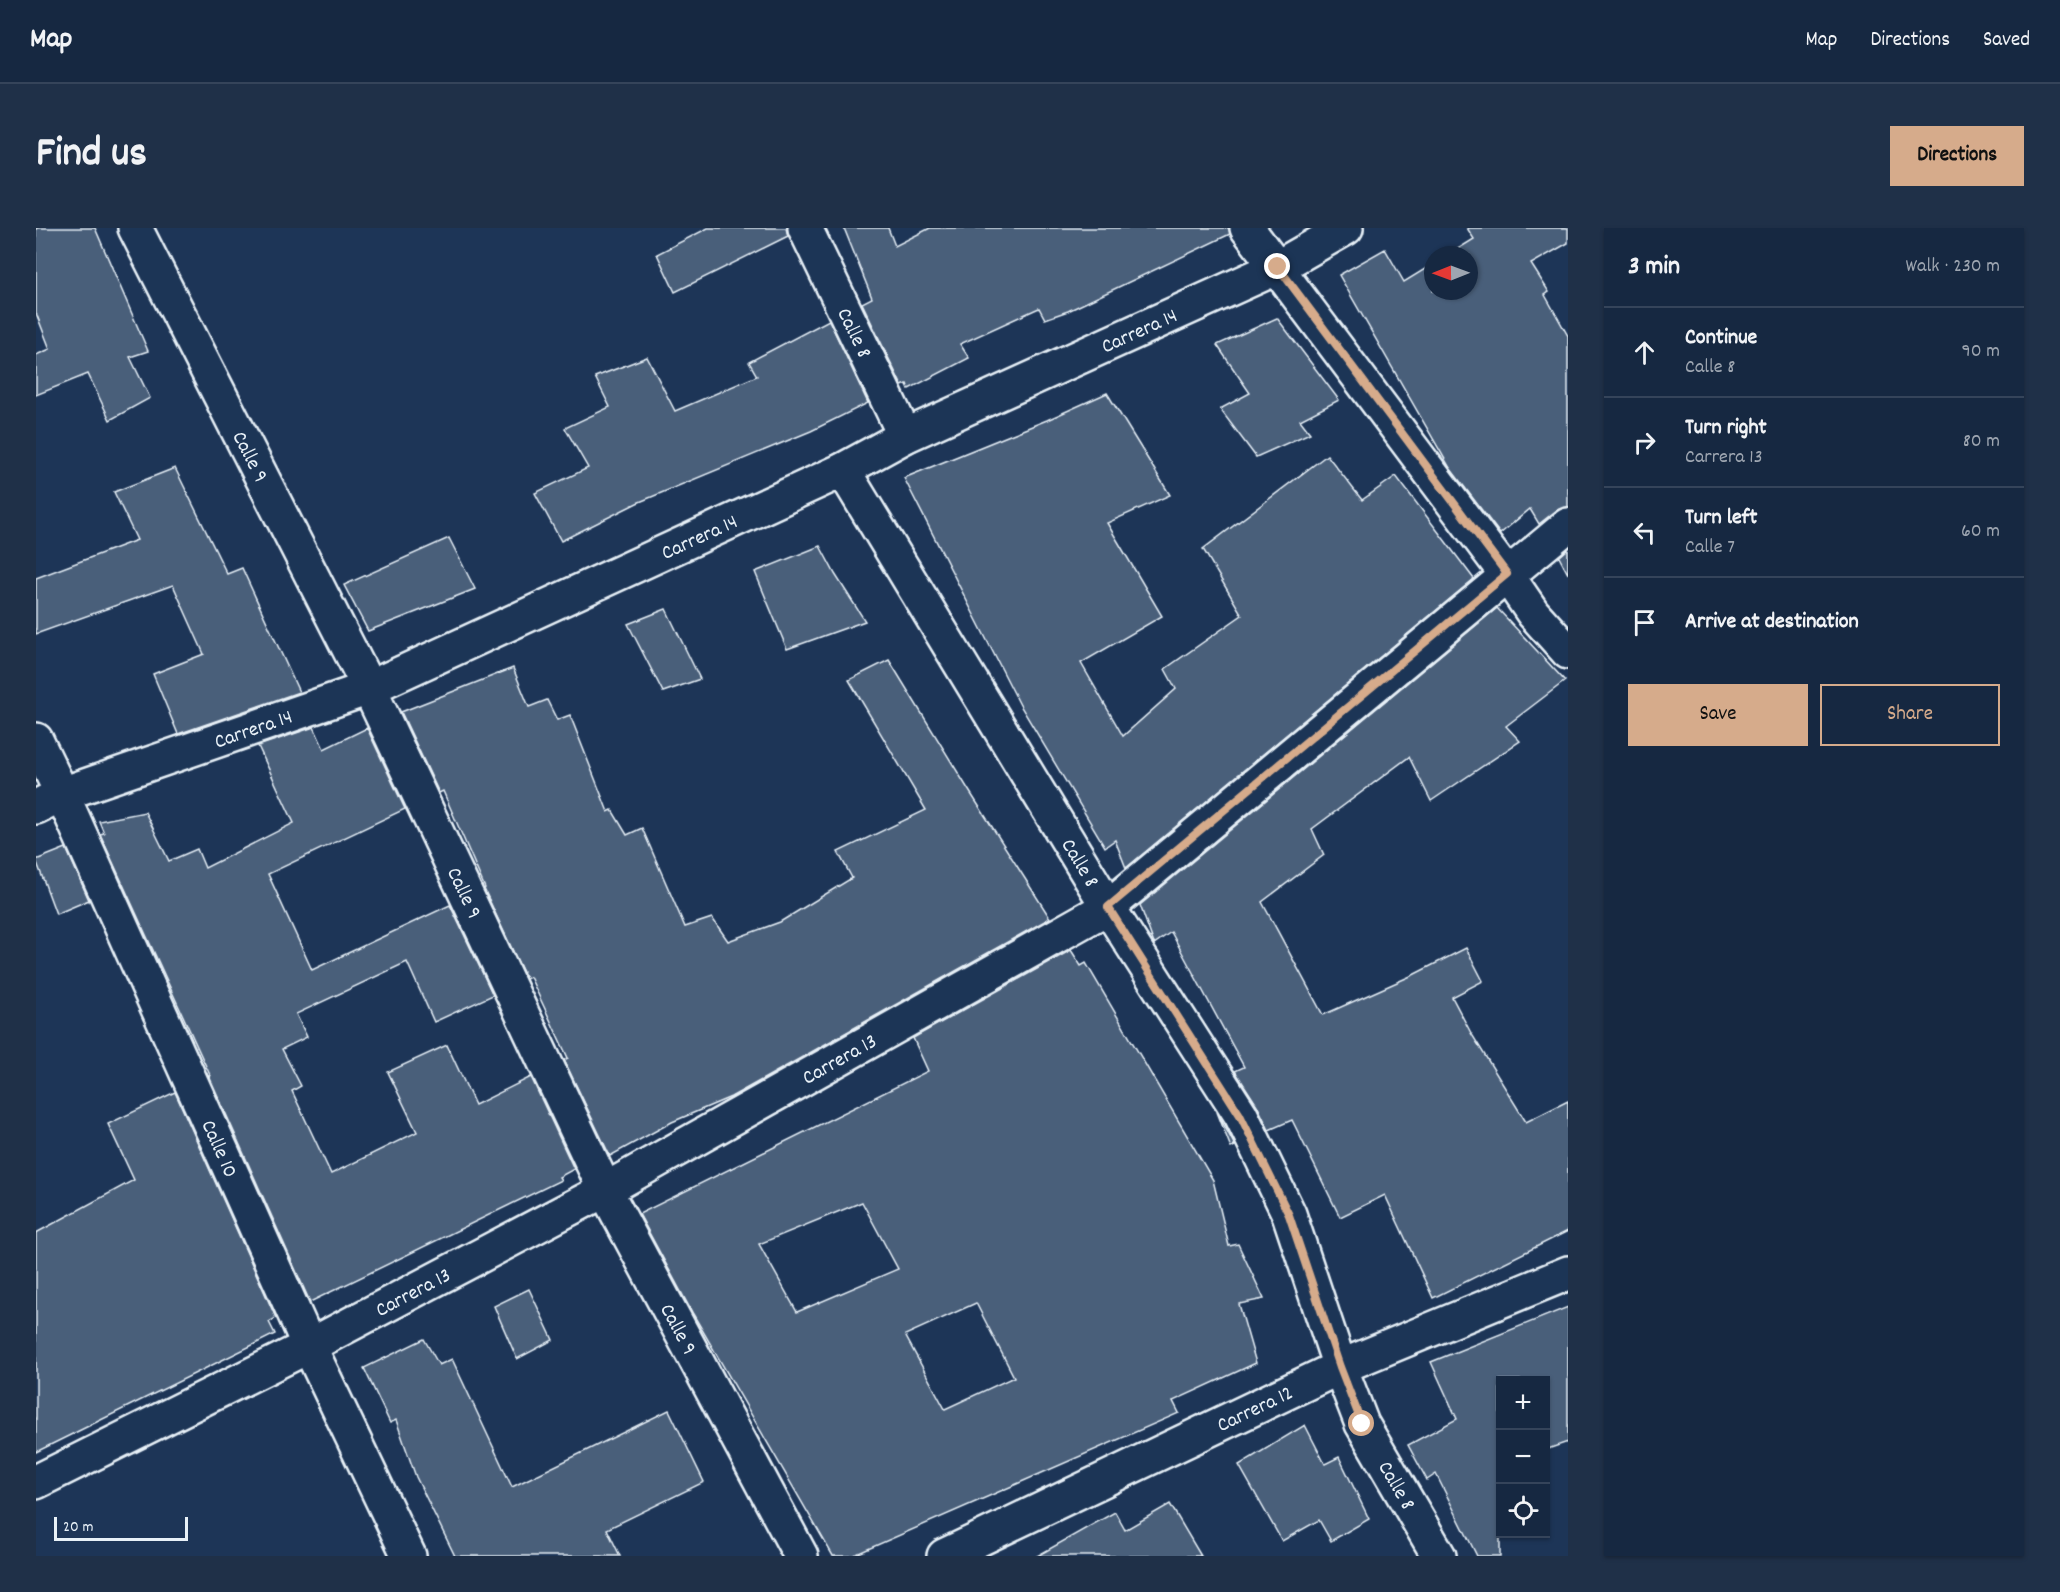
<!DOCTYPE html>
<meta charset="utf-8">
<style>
body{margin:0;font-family:Dekko,sans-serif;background:#1f3048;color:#f1f3f6}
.controls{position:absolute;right:18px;bottom:18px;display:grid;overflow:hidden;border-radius:0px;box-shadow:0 2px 4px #0004}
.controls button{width:54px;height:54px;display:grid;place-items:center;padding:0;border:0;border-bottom:2px solid #35445a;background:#162841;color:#f1f3f6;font:30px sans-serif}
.compass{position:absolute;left:1388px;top:18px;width:54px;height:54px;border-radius:50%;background:#162841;box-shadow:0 2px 4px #0004;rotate:269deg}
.scale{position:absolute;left:18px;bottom:15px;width:134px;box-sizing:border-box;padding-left:6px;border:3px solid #e8f1f8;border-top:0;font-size:16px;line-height:21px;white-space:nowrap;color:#e8f1f8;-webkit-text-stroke:4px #1d3557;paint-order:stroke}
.stop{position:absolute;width:18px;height:18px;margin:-14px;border:4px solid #d6ab8b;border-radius:50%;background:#fff}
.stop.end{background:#d6ab8b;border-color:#fff;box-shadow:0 2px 6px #0008}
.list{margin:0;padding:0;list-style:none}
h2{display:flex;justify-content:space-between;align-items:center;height:78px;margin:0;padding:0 24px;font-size:26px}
h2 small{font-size:20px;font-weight:400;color:#9ea6b1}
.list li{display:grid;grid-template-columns:39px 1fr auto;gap:18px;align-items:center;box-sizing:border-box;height:90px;padding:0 24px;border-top:2px solid #35445a}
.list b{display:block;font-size:22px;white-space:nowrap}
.list p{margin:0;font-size:20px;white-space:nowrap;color:#9ea6b1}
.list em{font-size:20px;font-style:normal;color:#9ea6b1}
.actions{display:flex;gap:12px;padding:18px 24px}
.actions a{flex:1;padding:14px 0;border:2px solid #d6ab8b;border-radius:0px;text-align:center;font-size:21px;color:#d6ab8b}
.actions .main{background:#d6ab8b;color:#111}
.icon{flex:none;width:33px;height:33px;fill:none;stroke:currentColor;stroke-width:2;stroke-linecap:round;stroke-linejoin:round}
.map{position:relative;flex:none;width:1532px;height:1328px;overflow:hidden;border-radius:0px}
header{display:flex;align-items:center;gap:36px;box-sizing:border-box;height:84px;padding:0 30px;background:#162841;border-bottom:2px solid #35445a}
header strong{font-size:28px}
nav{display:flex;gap:33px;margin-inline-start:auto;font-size:21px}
.intro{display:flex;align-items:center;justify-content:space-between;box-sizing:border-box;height:144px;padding:0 36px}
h1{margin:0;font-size:42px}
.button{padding:15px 27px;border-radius:0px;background:#d6ab8b;color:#111;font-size:21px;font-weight:700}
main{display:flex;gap:36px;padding:0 36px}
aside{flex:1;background:#162841;border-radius:0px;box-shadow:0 2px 4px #0004}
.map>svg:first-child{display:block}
</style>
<header>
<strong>Map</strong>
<nav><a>Map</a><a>Directions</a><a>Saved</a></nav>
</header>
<div class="intro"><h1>Find us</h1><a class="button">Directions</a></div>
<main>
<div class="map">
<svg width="1532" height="1328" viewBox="0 0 1532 1328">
<rect width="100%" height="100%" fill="#1d3557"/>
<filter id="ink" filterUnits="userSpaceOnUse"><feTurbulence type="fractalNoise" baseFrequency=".0167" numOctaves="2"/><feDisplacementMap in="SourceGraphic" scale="12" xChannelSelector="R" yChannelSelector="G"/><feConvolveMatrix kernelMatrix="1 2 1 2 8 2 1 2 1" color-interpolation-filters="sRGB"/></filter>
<g filter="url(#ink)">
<!-- building -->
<g fill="#495e7a" stroke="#e8f1f8" stroke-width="1.5" fill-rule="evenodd">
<polygon points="0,0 59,0 112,123 94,129 114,170 74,192 52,146 0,167 0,127 14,121 0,85"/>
<polygon points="672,0 750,0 752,8 639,64 621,26"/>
<polygon points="808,0 852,0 859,18 894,0 1193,0 1194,6 1032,83 1009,91 1003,80 924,116 933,130 873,161 871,156 866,158 826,75 836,70"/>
<polygon points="1431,0 1532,0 1532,15 1495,36 1513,64 1509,67 1532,108 1532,279 1521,282 1503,296 1494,281 1464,306 1414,240 1303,47 1349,21 1368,54 1397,36 1397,63 1433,63 1433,27 1412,27 1438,11"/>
<polygon points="1241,90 1303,172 1264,192 1274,205 1220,229 1184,181 1214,165 1181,117"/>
<polygon points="793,92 832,175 775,203 601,275 525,313 499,265 552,240 529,200 574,179 559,149 611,129 639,183 721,148 713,134"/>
<polygon points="1071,165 1134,267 1071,295 1126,388 1045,435 1087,508 1140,461 1129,441 1206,387 1167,321 1291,227 1326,272 1360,248 1438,351 1090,640 1079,612 1069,619 984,477 868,250 1011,192"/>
<polygon points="139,240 191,346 206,340 263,464 142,506 117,446 168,426 137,357 0,406 0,350 101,312 78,264"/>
<polygon points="413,310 439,361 332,403 308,357"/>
<polygon points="784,318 799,346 829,393 751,421 719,344"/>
<polygon points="1532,321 1532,346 1523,329"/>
<polygon points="1461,380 1529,453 1470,498 1484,513 1395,573 1373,529 1276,601 1288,627 1226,674 1287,787 1377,747 1430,720 1447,753 1416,769 1435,805 1490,894 1532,873 1532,1003 1397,1070 1349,967 1304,989 1256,892 1233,902 1221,877 1199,843 1208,839 1135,704 1118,716 1104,677"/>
<polygon points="630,381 664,451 627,464 592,396"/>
<polygon points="853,432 932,561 1014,690 695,869 636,894 574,928 528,832 532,830 494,749 490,751 448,661 449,660 407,563 403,565 365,484 477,440 493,479 511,472 521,492 534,487 572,584 576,582 591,607 606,600 649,699 676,690 692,713 744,694 816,650 802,624 890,582 813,452"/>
<polygon points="278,499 288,521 331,500 369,581 232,646 276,742 414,677 457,767 398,794 371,734 260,786 271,809 246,821 265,858 256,863 295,946 381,904 352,844 411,817 439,877 495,849 538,941 523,949 525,952 274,1074 173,848 174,847 64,606 68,605 63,593 109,584 133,633 161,621 169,640 258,595 222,518"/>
<polygon points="30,620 53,672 20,686 0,632"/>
<path d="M 1035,722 L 1045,738 L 1050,735 L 1177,952 L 1193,1018 L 1202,1016 L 1228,1071 L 1203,1076 L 1220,1135 L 1137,1173 L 1143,1185 L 816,1328 L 797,1328 L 657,1086 L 603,986 L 892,843 L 877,810 ZM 826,974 L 862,1041 L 761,1084 L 723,1016 ZM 940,1075 L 978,1149 L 909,1181 L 869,1107 Z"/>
<polygon points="139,864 240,1090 233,1094 239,1106 0,1224 0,1005 98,952 72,896"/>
<polygon points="1181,884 1199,918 1195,920"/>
<polygon points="493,1061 517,1112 481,1131 458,1078"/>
<polygon points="1532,1079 1532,1214 1509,1222 1509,1152 1464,1152 1464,1328 1441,1328 1400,1246 1391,1252 1372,1217 1421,1191 1395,1134"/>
<polygon points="388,1111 403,1137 416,1131 476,1259 633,1182 668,1254 571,1301 584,1328 419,1328 380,1249 360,1192 354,1195 328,1140"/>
<polygon points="1269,1197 1289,1236 1303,1229 1333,1291 1295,1313 1283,1292 1246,1313 1203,1237"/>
<polygon points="1134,1276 1165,1328 1001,1328 1079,1284 1089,1302"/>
</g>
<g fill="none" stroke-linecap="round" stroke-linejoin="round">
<!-- minor casing -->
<g stroke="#e8f1f8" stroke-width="38">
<g id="minor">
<path id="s1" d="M 99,0 L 333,460 L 569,962 L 765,1328"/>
<path id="s2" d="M 769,0 L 869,208"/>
<polyline points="1211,0 1471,347 1497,385 1532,424"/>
<path id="s3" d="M 807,242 L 1072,679 L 1205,887 L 1253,986 L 1304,1139 L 1326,1196 L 1403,1328"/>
<path id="s4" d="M 0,512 L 26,566 L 273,1118 L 373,1328"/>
<path id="s5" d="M 0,579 L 26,566 L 333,460 L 807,242 L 869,208 L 1242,39 L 1310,0"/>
<path id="s6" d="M 0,1254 L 273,1118 L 569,962 L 1072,679 L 1532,297"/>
<path id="s7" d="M 908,1328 L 1304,1139 L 1532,1045"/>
</g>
</g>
<!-- minor -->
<use href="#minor" stroke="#1d3557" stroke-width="33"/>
</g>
</g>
<g fill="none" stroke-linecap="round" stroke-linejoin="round" filter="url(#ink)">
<!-- route -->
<polyline stroke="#d6ab8b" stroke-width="8" points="1242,39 1471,346 1072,679 1204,887 1253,987 1304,1139 1326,1196"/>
</g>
<g text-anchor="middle" stroke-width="4.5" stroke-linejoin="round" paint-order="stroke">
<!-- street labels -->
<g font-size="21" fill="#e8f1f8" stroke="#1d3557">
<text dy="7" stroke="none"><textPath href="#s5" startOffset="1203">Carrera 14</textPath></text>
<text dy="7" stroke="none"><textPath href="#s2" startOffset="116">Calle 8</textPath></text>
<text dy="7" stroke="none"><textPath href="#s1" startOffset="256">Calle 9</textPath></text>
<text dy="7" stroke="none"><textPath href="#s5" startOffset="717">Carrera 14</textPath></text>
<text dy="7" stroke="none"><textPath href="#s5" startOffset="231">Carrera 14</textPath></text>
<text dy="7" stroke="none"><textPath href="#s3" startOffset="459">Calle 8</textPath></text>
<text dy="7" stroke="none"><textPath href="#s1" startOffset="742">Calle 9</textPath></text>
<text dy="7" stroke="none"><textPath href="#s6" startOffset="908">Carrera 13</textPath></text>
<text dy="7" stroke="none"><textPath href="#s4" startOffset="448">Calle 10</textPath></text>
<text dy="7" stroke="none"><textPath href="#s6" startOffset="422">Carrera 13</textPath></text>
<text dy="7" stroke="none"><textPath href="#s1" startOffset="1228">Calle 9</textPath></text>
<text dy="7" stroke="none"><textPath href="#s7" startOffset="344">Carrera 12</textPath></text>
<text dy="7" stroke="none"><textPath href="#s3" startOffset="1161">Calle 8</textPath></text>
</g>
</g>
</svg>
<div class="controls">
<button>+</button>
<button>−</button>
<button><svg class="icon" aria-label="locate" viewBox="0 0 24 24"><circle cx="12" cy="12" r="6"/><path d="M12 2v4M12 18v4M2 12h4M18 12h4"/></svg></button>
</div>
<svg class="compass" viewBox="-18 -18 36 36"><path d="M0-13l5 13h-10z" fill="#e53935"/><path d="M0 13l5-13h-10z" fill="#9ea6b1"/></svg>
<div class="scale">20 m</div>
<div class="stop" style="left:1326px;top:1196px"></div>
<div class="stop end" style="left:1242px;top:39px"></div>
</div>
<aside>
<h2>3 min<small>Walk · 230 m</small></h2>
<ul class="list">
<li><svg class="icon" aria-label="ahead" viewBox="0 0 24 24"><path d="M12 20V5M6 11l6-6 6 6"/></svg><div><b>Continue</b><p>Calle 8</p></div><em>90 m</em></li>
<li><svg class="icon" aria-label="right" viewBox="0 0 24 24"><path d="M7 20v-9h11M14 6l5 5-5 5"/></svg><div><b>Turn right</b><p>Carrera 13</p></div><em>80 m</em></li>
<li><svg class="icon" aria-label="left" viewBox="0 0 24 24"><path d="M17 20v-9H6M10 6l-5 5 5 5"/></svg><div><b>Turn left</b><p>Calle 7</p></div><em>60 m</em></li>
<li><svg class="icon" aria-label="arrive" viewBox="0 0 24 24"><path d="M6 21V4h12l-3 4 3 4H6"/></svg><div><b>Arrive at destination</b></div></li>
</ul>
<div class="actions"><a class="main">Save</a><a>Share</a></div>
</aside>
</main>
